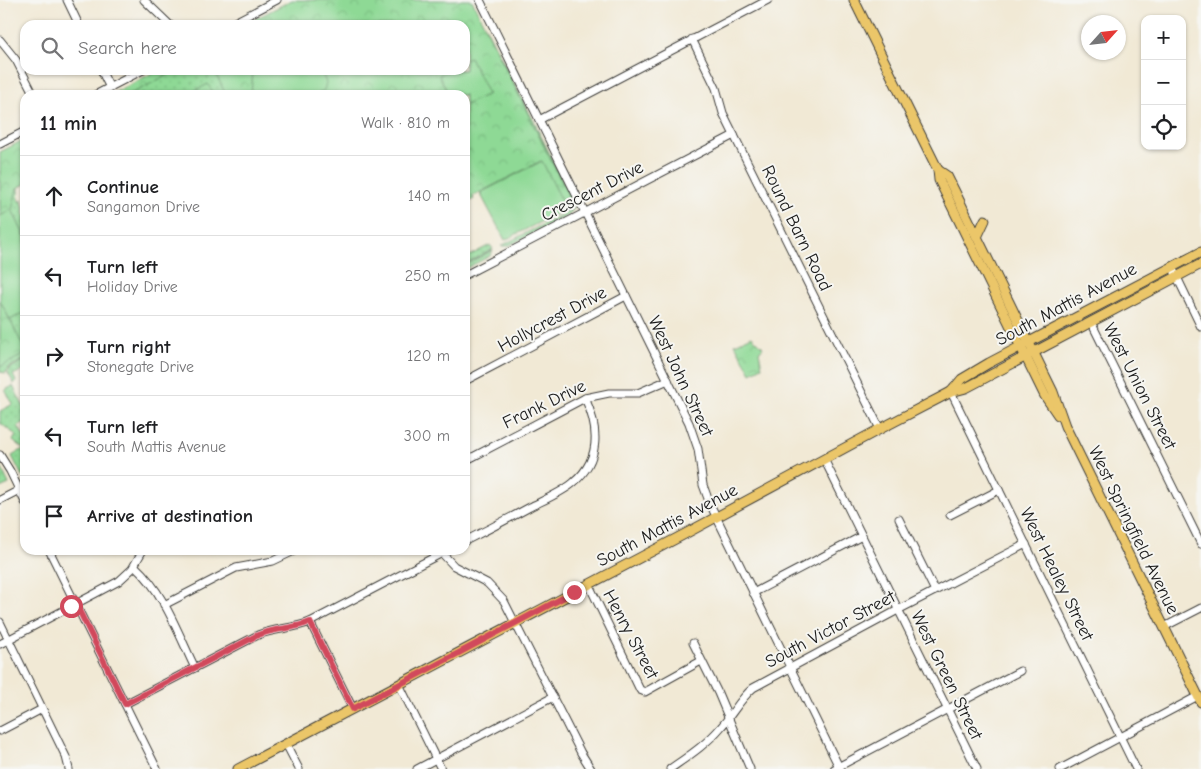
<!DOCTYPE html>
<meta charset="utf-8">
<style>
body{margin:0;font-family:"Comic Neue",sans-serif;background:#f6f6f6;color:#202124}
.controls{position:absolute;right:15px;top:15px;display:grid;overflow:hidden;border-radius:10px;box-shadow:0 1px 4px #0004}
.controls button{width:45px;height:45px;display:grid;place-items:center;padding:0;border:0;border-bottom:1px solid #e0e0e0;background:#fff;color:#202124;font:25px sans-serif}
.compass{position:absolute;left:1081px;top:15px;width:45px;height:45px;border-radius:50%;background:#fff;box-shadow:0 1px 4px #0004;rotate:63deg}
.stop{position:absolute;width:15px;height:15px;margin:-11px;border:4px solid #d1495b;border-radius:50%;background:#fff}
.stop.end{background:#d1495b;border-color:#fff;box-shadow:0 1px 5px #0008}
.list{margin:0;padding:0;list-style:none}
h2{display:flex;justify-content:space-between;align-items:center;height:65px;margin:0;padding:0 20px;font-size:21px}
h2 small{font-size:16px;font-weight:400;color:#757577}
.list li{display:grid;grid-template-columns:32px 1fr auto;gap:15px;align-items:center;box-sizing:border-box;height:80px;padding:0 20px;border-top:1px solid #e0e0e0}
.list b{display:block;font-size:19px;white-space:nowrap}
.list p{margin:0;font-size:16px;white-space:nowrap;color:#757577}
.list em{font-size:16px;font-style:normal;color:#757577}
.icon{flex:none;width:28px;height:28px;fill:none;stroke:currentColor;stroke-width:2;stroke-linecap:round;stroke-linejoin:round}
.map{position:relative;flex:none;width:1201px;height:769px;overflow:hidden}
.search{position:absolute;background:#fff;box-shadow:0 1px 4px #0004;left:20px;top:20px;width:450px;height:55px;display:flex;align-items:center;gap:12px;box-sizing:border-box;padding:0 18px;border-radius:15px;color:#757577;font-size:19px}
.panel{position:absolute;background:#fff;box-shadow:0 1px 4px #0004;left:20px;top:90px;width:450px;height:465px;border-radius:15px}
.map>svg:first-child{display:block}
</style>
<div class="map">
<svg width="1201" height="769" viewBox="0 0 1201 769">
<defs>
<pattern id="grass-dots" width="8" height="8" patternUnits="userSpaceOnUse" patternTransform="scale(1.25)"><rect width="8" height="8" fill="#8ed995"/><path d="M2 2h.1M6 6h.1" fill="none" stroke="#7aba80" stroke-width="1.8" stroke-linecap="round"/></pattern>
<pattern id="park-crowns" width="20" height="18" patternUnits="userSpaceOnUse" patternTransform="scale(1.25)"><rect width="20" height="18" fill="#8ed995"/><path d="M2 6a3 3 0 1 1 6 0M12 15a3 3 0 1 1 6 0" fill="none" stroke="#7aba80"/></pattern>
</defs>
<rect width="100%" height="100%" fill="#f6f6f2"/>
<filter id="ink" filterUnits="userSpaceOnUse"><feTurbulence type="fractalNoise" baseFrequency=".02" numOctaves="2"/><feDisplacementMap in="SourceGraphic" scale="10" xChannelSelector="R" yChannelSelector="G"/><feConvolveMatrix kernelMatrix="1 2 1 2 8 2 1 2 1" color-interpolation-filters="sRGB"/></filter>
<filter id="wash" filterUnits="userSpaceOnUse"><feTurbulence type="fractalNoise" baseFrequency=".0096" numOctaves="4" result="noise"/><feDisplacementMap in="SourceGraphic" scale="20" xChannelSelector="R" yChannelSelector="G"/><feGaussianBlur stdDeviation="1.12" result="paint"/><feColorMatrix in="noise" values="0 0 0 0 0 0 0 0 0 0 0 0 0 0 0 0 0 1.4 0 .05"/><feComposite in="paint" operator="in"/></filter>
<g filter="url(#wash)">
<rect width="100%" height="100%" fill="#f1e9d5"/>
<!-- grass -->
<g fill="url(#grass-dots)" stroke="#557a58">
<polygon points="485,26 537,127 535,128"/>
<polygon points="159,70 229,70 239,95 111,95"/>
<polygon points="537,128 574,202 574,207 536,129"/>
<polygon points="0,171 25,184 18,188 19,202 22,200 25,217 25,237 12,210 0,216"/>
<polygon points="574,208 569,215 508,246 501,246"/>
<polygon points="490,245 493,249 465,264 465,258"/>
<polygon points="493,250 490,256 465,269 465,265"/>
<polygon points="25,312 25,359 8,368 6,373 0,372 0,326 16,333 10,320"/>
<polygon points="25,360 25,369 13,375 16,381 14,384 8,373 9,369"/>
<polygon points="13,386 25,409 25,422 18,426 25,438 25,446 22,448 13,441 16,435 0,423 0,411 13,404 5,390"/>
<polygon points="25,448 25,475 22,476 12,456"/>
</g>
<!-- park -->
<g fill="url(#park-crowns)" stroke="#557a58">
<polygon points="292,0 472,0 574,207 567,211 541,161 473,196 474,199 465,204 465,95 338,95 336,92 331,95 226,95 214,70 465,70 465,25 243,25"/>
<polygon points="158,70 177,70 129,95 110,95"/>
<polygon points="25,139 25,184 17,188 12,210 0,216 0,152"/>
<polygon points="0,300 25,350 25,354 0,367"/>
<polygon points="752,336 763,347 759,352 762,367 751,373 735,344"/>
<polygon points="0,465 9,484 0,488"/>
</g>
<!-- pitch -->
<g fill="#8ed995" stroke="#557a58">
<polygon points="470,57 488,94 465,105 465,95 449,95 439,75 450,70 465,70 465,59"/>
<polygon points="253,70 321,70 326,83 324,90 317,95 251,95"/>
<polygon points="208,84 214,95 187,95"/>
<polygon points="542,161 566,209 505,240 480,193"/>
<polygon points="12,210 25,237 25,312 10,320 0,300 0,216"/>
</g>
</g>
<g filter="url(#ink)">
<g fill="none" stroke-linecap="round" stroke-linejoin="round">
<!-- minor casing -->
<g stroke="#3c3b38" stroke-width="9">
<g id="minor">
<polyline points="67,0 79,25"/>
<polyline points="144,0 170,25"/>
<polyline points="480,0 689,423 698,449 703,485 710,504 840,769"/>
<polyline points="229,25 277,0"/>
<polyline points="692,39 716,88 723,113 880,429"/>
<polyline points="0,40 16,60 34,95"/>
<polyline points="101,70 110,88"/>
<polyline points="95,95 143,70"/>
<polyline points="539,120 768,0"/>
<polyline points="0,144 25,131"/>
<polyline points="1175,273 1201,327"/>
<polyline points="465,275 734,135"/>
<polyline points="1091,322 1201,544"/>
<polyline points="465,381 626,296"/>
<polyline points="951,392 1136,769"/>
<polyline points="0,455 10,471 25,502"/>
<polyline points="824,459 977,769"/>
<polyline points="465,461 585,398 609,393 638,393 668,380"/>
<polyline points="0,500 25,487"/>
<polyline points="950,515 999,490"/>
<polyline points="899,519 935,591"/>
<path d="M 465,541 C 487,530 508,519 530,507 C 544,500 561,493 573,483 C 601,460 599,428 585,398"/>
<polyline points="49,550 157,769"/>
<polyline points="440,551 454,566 487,583 504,601 581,753 591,769"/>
<path d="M 135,566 C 164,592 178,633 195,668"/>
<polyline points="589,585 640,690 645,692 701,661"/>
<polyline points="753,593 862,536"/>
<polyline points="164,605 236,568 273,561 296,550"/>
<polyline points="0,622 66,757 69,769"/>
<polyline points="310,622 353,709"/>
<polyline points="1164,627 1201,608"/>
<polyline points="693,643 718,693 750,769"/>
<polyline points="0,644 119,581 132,569 143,550"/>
<polyline points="399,684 441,769"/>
<path d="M 125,704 L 258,635 C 275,628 293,629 310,622 L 448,550"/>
<polyline points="0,731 42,709"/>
<polyline points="286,744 299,769"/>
<polyline points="417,769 553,697"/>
<path d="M 670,769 C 687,757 707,744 721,727 C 732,715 740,699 753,688 L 898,610 L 1026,544"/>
<polyline points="834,769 1020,671"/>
<polyline points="1060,769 1198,696"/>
</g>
</g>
<!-- major casing -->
<g stroke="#3c3b38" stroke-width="11">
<g id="major">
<polyline points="854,0 938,170 939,180 1045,396 1058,415"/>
<polyline points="938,170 947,176 955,192 1053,392 1065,426 1201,702"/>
<polyline points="977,237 985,220"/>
<polyline points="951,392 962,379 989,363 1201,252"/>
<polyline points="238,769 683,535 880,429 951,392 966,388 1201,264"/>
</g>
</g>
<!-- minor -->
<use href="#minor" stroke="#fff" stroke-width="7"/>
<!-- major -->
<use href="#major" stroke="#ebc669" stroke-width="9"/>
</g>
</g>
<g fill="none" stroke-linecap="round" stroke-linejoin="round" filter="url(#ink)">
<!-- route -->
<path stroke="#d1495b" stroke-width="6" d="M 71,606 L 76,604 L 125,704 L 258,635 C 275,628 294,629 310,622 L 353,709 L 574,592"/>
</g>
<g text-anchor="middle" stroke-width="4" stroke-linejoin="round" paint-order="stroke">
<!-- street labels -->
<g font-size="18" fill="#1c1c1c" stroke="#f6f6f2">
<text transform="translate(592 191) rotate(-27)" y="6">Crescent Drive</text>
<text transform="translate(797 228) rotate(64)" y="6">Round Barn Road</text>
<text transform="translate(1066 304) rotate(-28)" y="6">South Mattis Avenue</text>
<text transform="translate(552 319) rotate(-28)" y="6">Hollycrest Drive</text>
<text transform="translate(681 376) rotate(65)" y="6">West John Street</text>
<text transform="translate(1140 386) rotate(63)" y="6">West Union Street</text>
<text transform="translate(544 404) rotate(-26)" y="6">Frank Drive</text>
<text transform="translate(667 525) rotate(-28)" y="6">South Mattis Avenue</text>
<text transform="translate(1134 530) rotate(64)" y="6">West Springfield Avenue</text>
<text transform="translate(1057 574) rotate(64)" y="6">West Healey Street</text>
<text transform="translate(830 629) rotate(-28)" y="6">South Victor Street</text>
<text transform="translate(631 634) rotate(62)" y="6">Henry Street</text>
<text transform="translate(947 675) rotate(64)" y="6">West Green Street</text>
</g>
</g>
</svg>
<div class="controls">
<button>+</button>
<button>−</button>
<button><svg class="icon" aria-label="locate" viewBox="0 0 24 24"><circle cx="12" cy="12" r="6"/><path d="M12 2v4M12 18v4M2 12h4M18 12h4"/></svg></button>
</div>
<svg class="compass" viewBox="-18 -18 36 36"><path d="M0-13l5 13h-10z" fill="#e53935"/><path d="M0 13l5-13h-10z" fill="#757577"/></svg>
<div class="stop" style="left:71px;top:606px"></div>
<div class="stop end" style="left:574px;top:592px"></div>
<div class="search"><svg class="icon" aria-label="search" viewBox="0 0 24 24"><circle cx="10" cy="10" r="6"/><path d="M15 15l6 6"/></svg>Search here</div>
<section class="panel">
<h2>11 min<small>Walk · 810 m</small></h2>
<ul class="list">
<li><svg class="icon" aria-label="ahead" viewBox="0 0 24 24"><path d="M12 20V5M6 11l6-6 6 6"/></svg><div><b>Continue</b><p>Sangamon Drive</p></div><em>140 m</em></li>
<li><svg class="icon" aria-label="left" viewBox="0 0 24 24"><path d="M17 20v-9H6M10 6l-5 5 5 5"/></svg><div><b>Turn left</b><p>Holiday Drive</p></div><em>250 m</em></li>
<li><svg class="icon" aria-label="right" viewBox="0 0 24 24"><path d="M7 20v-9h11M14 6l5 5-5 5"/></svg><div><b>Turn right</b><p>Stonegate Drive</p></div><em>120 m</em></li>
<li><svg class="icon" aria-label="left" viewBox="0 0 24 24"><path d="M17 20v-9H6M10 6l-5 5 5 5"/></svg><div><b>Turn left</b><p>South Mattis Avenue</p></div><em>300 m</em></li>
<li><svg class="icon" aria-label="arrive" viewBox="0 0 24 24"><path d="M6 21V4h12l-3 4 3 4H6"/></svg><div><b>Arrive at destination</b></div></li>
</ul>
</section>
</div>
